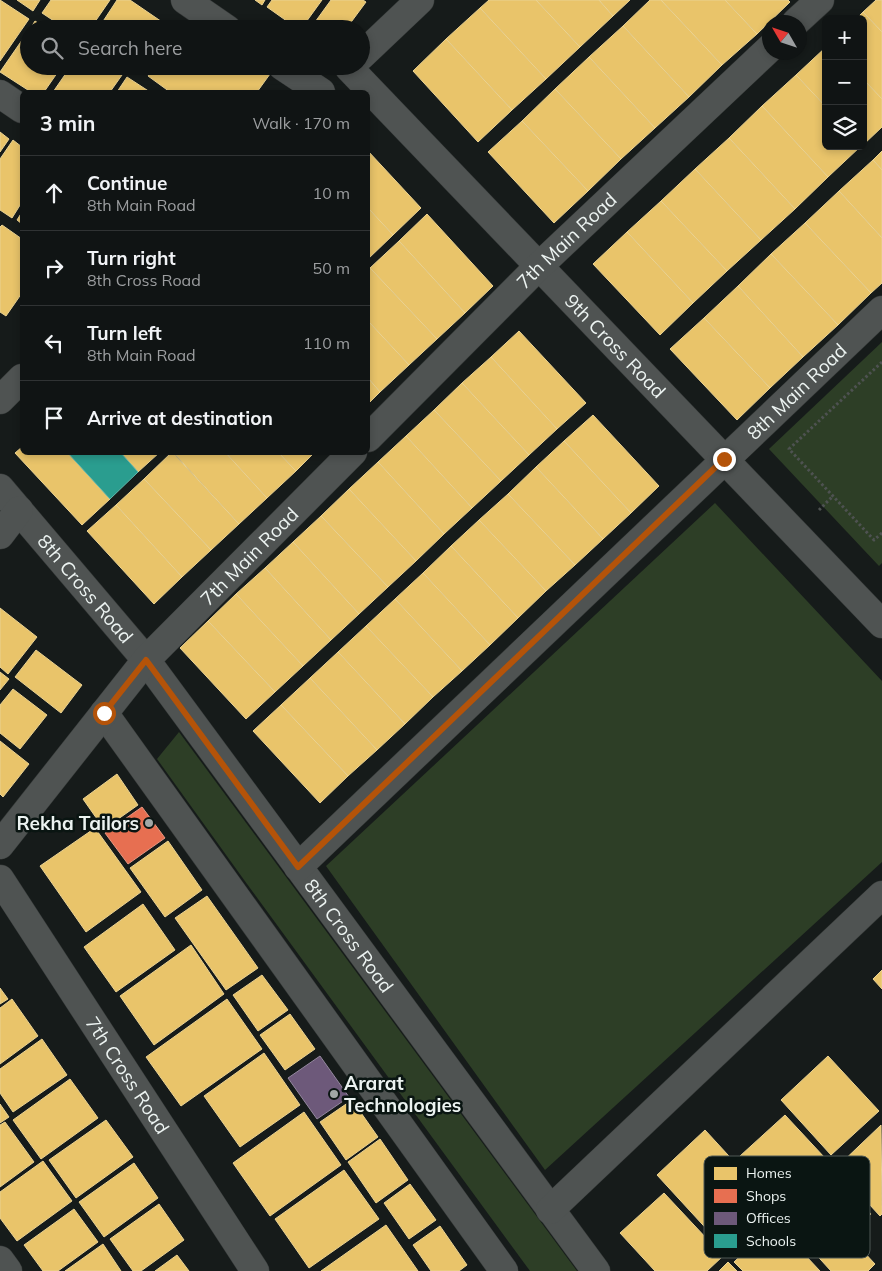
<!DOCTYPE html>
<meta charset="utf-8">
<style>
body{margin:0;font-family:Mulish,sans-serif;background:#1e2122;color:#f1f3f6}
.controls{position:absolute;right:15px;top:15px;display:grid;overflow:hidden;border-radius:8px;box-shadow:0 2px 8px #0003}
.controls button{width:45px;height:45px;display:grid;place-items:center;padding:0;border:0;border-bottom:1px solid #303334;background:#101414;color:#f1f3f6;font:25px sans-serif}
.compass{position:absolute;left:762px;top:15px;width:45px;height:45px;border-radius:50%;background:#101414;box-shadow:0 2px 8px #0003;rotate:309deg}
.stop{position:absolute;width:15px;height:15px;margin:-11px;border:4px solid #b45309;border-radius:50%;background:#fff}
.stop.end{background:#b45309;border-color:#fff;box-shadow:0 1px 5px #0008}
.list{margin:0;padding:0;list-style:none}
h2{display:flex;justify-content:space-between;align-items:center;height:65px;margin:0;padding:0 20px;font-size:21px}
h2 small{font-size:16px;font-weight:400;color:#9c9ea0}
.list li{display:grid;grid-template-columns:32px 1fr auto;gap:15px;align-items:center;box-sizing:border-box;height:75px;padding:0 20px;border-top:1px solid #303334}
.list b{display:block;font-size:19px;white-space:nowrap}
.list p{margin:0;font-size:16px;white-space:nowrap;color:#9c9ea0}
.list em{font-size:16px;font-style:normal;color:#9c9ea0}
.icon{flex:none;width:28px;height:28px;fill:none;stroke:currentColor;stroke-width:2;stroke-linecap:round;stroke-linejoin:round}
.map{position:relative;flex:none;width:882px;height:1271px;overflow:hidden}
.search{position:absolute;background:#101414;box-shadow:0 2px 8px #0003;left:20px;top:20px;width:350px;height:55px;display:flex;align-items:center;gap:12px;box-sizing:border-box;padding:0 18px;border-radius:28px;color:#9c9ea0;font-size:19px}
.panel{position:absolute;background:#101414;box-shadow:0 2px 8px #0003;left:20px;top:90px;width:350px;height:365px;border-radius:8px}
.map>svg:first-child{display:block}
</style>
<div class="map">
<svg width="882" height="1271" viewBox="0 0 882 1271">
<rect width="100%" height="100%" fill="#161b1a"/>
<!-- green -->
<g fill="#2d3e26">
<polygon points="882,342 882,563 879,566 769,449"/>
<polygon points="715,503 882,681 882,862 545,1170 326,866"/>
<polygon points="179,732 577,1271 530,1271 247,884 157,759"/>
</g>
<!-- homes -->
<g fill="#e9c46a" stroke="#ead292">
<polygon points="0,0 29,19 0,61"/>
<polygon points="17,0 40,0 33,11"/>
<polygon points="51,0 110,0 90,29 66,29 42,13"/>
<polygon points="117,0 130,0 168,26 166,29 98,29"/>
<polygon points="255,0 265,0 262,5"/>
<polygon points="272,0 322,0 301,29 298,29 267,7"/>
<polygon points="331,0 363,0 366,2 346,29 310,29"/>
<polygon points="489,0 536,0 580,47 546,79 480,8"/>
<polygon points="536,0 599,0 613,16 580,47"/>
<polygon points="599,0 630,0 613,16"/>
<polygon points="650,0 661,0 722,65 689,97 623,26"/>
<polygon points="661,0 725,0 757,34 722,65"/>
<polygon points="725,0 788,0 790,2 757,34"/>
<polygon points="876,0 882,0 882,32 863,12"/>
<polygon points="480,8 546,79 512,110 446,39"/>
<polygon points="863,12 882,32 882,99 863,79 863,19 856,19"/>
<polygon points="192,17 207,29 183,29"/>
<polygon points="35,21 47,29 30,29"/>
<polygon points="623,26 689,97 655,128 589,57"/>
<polygon points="29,30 29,66 62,66 44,92 31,92 0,72"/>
<polygon points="446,39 512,110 478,142 413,71"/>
<polygon points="826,47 826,107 796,75"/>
<polygon points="589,57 655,128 621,159 555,89"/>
<polygon points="71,66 110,66 122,75 110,92 53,92"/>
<polygon points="124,66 140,66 135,74"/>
<polygon points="156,66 259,66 270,74 257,92 170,92 148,76"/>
<polygon points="796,75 826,107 826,146 861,146 828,177 762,106"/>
<polygon points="127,77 150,92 117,92"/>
<polygon points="863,79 882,99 882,127 863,145"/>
<polygon points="555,89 621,159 588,191 522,121"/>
<polygon points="762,106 828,177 795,209 729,138"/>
<polygon points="522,121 588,191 554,223 488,152"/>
<polygon points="0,132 9,139 0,152"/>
<polygon points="729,138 795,209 761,240 695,169"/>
<polygon points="13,140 22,147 22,202 12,218 0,210 0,159"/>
<polygon points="368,151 421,208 393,235 368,208"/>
<polygon points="882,151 882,170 873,160"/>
<polygon points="873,160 882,170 882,238 839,191"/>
<polygon points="695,169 761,240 727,271 661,201"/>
<polygon points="839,191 882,238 882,283 871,293 805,223"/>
<polygon points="661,201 727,271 693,303 627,232"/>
<polygon points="368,208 393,235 368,259"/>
<polygon points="22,212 22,224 17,220"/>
<polygon points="427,214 493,286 465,313 399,241"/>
<polygon points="805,223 871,293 838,325 771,254"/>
<polygon points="2,225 22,239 22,293 6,316 0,312 0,227"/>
<polygon points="627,232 693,303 660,335 593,264"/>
<polygon points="399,241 465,313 437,339 370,268"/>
<polygon points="771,254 838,325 803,357 738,286"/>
<polygon points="370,268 437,339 409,365 368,321 368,270"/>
<polygon points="738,286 803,357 770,388 704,318"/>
<polygon points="704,318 770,388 737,420 670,349"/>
<polygon points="368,321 409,365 380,392 368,378"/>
<polygon points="519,331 586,403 557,429 491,357"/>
<polygon points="491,357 557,429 529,455 462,383"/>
<polygon points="368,378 380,392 368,404"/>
<polygon points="462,383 529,455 501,481 434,410"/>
<polygon points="434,410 501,481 472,508 406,436"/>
<polygon points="593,415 659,486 631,513 564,441"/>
<polygon points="406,436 472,508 444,534 378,462"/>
<polygon points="564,441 631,513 603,539 536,467"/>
<polygon points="22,447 22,452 67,452 110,499 82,525 15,453"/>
<polygon points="120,452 160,452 138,472"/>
<polygon points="172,452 239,524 211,550 144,479"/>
<polygon points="173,452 225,452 267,498 239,524"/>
<polygon points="225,452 278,452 296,471 267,498"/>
<polygon points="278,452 315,452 296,471"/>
<polygon points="378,462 444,534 416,561 349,489"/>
<polygon points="536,467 603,539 575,565 508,494"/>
<polygon points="144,479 211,550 182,577 116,505"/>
<polygon points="349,489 416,561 388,587 321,516"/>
<polygon points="508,494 575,565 546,591 479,520"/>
<polygon points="116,505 182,577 154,604 87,531"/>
<polygon points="321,516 388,587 359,614 293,542"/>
<polygon points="479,520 546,591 518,618 451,546"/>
<polygon points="293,542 359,614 331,640 265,568"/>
<polygon points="451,546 518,618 490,645 423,573"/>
<polygon points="265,568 331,640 303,666 236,594"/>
<polygon points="423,573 490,645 462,671 395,599"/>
<polygon points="236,594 303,666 275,692 208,621"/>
<polygon points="395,599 462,671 433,697 366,626"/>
<polygon points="0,608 37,637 8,674 0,667"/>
<polygon points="208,621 275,692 246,719 180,648"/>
<polygon points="366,626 433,697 405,724 338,652"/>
<polygon points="36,650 82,685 61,713 15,677"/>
<polygon points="338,652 405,724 377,750 310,678"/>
<polygon points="0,672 9,679 0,690"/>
<polygon points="310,678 377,750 348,776 281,705"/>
<polygon points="13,689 47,715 20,749 0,733 0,705"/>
<polygon points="281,705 348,776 320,803 253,731"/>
<polygon points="0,741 29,764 3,797 0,794"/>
<polygon points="117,774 138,805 104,829 83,799"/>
<polygon points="95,828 141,892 86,932 40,866"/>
<polygon points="168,841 202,890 165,917 130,868"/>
<polygon points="207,896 258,968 226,990 175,918"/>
<polygon points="143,904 175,950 116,992 84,947"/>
<polygon points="191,945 224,994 154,1045 120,996"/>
<polygon points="882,970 882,989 873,979"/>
<polygon points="262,975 288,1010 258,1031 233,995"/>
<polygon points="0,988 8,999 0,1004"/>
<polygon points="12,999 38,1036 0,1064 0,1008"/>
<polygon points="227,999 262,1049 181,1106 146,1057"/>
<polygon points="290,1014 315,1049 285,1070 260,1035"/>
<polygon points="42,1039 67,1075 13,1112 0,1093 0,1069"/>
<polygon points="264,1053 300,1105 240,1147 204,1096"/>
<polygon points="828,1056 879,1111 831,1155 781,1100"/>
<polygon points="70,1079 98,1118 41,1159 13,1120"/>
<polygon points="352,1100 378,1137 346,1160 320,1122"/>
<polygon points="0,1104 9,1117 0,1123"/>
<polygon points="304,1112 341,1165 270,1216 233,1163"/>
<polygon points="785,1115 825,1158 780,1199 740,1156"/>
<polygon points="106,1120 133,1157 76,1198 49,1160"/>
<polygon points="5,1122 34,1162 0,1187 0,1125"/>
<polygon points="881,1125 882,1214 880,1216 836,1168"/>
<polygon points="705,1130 773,1204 725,1249 657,1175"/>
<polygon points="380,1139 408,1180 376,1203 348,1162"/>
<polygon points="43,1161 72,1201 17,1241 0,1218 0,1192"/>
<polygon points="134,1163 158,1198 104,1237 79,1202"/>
<polygon points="344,1170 379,1219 309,1268 275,1219"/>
<polygon points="830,1170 871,1214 851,1233 810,1189"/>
<polygon points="410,1184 436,1220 409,1239 384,1203"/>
<polygon points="806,1190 875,1264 868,1271 831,1271 780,1215"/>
<polygon points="664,1193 723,1256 707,1271 655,1271 620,1233"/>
<polygon points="159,1204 184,1240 141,1271 133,1271 110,1239"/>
<polygon points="74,1209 98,1242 58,1271 43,1271 24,1245"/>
<polygon points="775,1223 820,1271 743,1271 734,1262"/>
<polygon points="386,1225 418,1271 321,1271"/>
<polygon points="440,1226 467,1265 459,1271 431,1271 413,1245"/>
<polygon points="103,1244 121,1271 65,1271"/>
<polygon points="177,1255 189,1271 155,1271"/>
<polygon points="728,1262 737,1271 719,1271"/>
</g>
<!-- shops -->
<polygon fill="#e76f51" stroke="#e89781" points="142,807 165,838 128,864 105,833"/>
<!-- offices -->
<polygon fill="#6d597a" stroke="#93879e" points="320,1056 349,1097 317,1119 288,1078"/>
<!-- schools -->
<polygon fill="#2a9d8f" stroke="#64b7ac" points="67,452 120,452 138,472 110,499"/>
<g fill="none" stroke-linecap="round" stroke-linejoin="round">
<!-- minor casing -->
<g stroke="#343837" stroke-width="29">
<g id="minor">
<polyline points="185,0 227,29"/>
<polyline points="796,22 820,0"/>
<polyline points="361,56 420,0"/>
<polyline points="282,66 321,92"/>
<path id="s1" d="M 349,68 L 882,624"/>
<polyline points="0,94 22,109"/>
<polyline points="0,400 22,378"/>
<path id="s2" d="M 368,438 L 539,266 L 770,48"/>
<path id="s3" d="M 0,488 L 146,660 L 596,1271"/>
<polyline points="0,535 19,510"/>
<polyline points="104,713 504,1271"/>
<path id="s4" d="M 0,845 L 146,660 L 353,452"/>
<path id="s5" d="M 298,867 L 882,310"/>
<path id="s6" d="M 0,879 L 255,1271"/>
<polyline points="550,1210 882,895"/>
<polyline points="0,1260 8,1271"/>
</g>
</g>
<!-- path -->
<g stroke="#4e5251" stroke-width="3" stroke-dasharray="2.5 2.5" stroke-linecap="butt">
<polyline points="882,362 789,449 874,540 882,533"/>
<polyline points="819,510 833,496"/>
</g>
<!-- minor -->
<use href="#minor" stroke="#4f5352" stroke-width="28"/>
</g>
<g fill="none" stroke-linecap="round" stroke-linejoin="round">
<!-- route -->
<polyline stroke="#b45309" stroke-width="6" points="104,713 146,660 298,867 724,459"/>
</g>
<!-- markers -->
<g fill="#a1a7a6" stroke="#0a1512" stroke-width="2">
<circle cx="149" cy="823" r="5"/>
<circle cx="334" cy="1094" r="5"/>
</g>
<g text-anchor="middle" stroke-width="5" stroke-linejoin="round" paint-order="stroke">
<!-- street labels -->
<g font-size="19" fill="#ecf3f1" stroke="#0a1512">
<text dy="7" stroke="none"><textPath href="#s2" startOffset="280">7th Main Road</textPath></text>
<text dy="7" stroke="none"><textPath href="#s1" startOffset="385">9th Cross Road</textPath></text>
<text dy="7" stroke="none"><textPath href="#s5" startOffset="689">8th Main Road</textPath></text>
<text dy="7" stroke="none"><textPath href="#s4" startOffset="382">7th Main Road</textPath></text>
<text dy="7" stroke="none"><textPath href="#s3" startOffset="132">8th Cross Road</textPath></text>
<text dy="7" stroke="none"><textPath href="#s3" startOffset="568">8th Cross Road</textPath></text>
<text dy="7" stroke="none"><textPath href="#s6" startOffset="234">7th Cross Road</textPath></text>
</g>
<!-- poi labels -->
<g font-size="19" font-weight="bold" fill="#ecf3f1" stroke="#0a1512" text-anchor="end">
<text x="139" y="830">Rekha Tailors</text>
<text x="344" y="1090" text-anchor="start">Ararat<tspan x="344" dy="22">Technologies</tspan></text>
</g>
</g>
<!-- legend -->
<rect x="704" y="1156" width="166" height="102" rx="8" fill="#0a1512" stroke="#4e5855" stroke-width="1"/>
<rect x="714" y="1167" width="23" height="13" fill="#e9c46a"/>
<rect x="714" y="1189" width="23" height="14" fill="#e76f51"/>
<rect x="714" y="1212" width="23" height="13" fill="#6d597a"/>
<rect x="714" y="1234" width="23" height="14" fill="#2a9d8f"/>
<g font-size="14" fill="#ecf3f1">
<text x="746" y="1178">Homes</text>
<text x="746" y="1201">Shops</text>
<text x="746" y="1223">Offices</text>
<text x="746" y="1246">Schools</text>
</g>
</svg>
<div class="controls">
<button>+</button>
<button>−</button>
<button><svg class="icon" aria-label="layers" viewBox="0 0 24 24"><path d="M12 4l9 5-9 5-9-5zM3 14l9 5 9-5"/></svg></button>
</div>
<svg class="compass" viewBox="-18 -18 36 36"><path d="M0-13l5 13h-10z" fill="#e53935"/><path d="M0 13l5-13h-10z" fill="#9c9ea0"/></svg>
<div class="stop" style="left:104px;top:713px"></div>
<div class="stop end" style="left:724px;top:459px"></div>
<div class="search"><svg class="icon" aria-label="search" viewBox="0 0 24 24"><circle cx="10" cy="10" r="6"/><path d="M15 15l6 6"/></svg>Search here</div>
<section class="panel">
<h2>3 min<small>Walk · 170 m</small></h2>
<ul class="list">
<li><svg class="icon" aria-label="ahead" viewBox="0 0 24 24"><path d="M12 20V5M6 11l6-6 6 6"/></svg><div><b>Continue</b><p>8th Main Road</p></div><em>10 m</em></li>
<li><svg class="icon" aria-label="right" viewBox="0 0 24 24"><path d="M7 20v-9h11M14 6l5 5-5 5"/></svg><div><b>Turn right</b><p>8th Cross Road</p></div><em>50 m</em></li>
<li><svg class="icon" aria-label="left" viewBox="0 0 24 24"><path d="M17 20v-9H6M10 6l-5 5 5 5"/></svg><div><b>Turn left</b><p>8th Main Road</p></div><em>110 m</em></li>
<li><svg class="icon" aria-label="arrive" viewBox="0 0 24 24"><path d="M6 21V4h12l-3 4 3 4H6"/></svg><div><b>Arrive at destination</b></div></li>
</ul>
</section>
</div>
